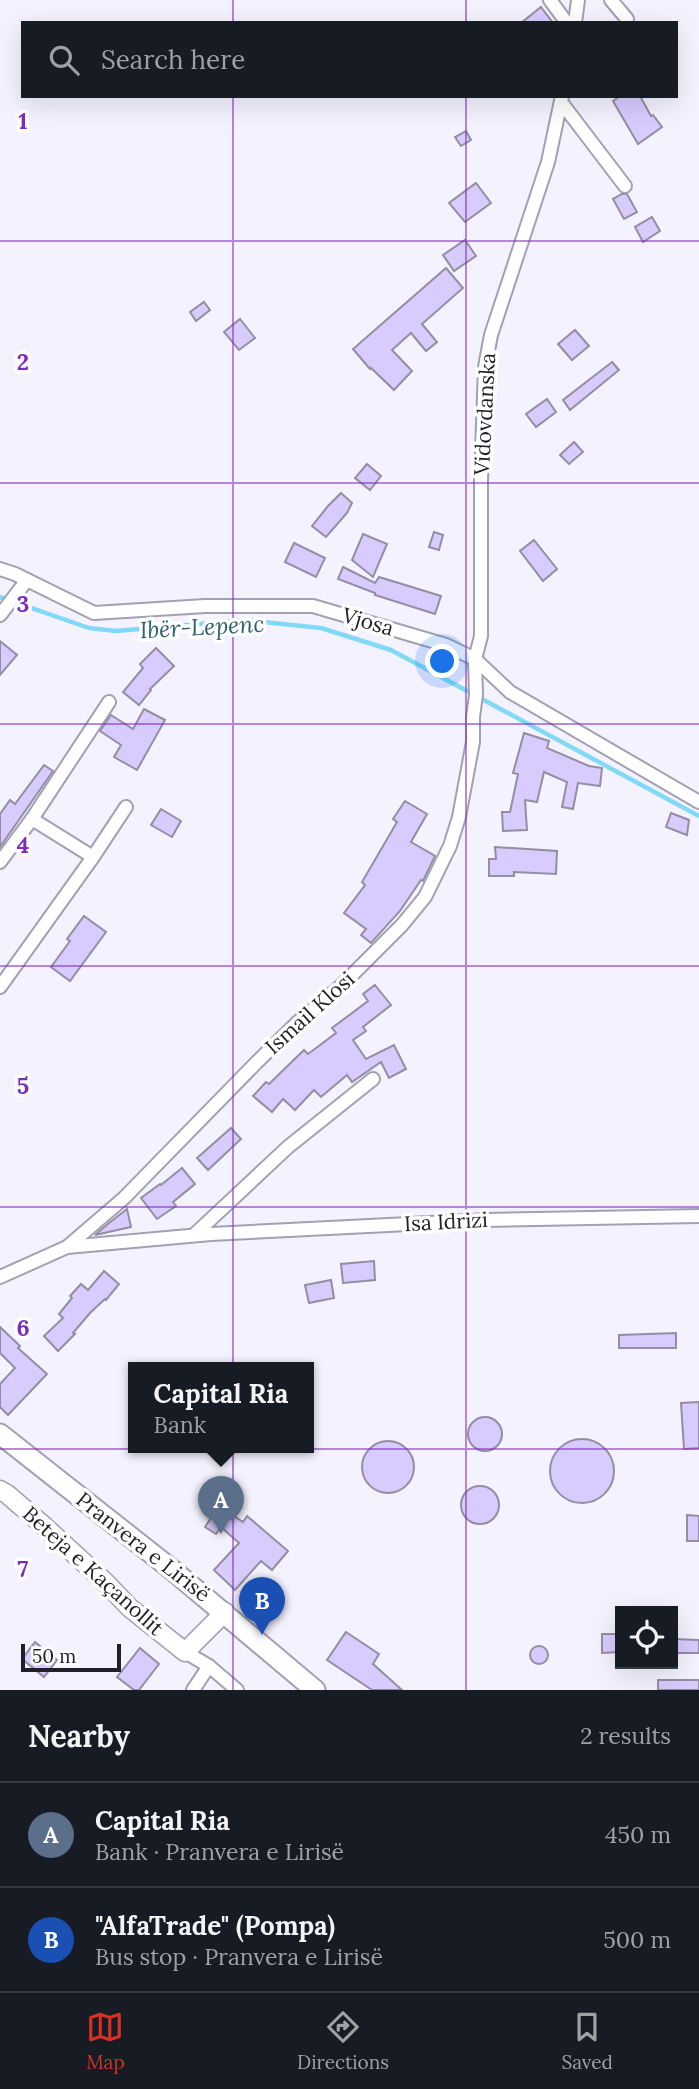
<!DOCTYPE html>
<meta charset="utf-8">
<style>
body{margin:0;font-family:Lora,serif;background:#242831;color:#f1f3f6}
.controls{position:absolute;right:21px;bottom:21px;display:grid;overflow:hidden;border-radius:0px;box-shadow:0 7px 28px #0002}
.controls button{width:63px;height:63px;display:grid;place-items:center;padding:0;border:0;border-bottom:2px solid #363941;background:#171b24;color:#f1f3f6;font:35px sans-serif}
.scale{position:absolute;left:21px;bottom:18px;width:100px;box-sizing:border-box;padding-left:7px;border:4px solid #211f27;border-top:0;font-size:19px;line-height:24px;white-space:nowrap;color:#211f27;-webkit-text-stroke:5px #fff;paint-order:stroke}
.you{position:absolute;left:443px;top:662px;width:24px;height:24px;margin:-18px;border:5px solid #fff;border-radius:50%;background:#1a73e8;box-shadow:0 0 0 10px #1a73e833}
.badge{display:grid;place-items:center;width:46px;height:46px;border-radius:50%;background:#d93025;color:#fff;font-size:23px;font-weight:700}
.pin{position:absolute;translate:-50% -58px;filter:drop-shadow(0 2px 4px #0008)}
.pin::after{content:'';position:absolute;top:37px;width:24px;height:21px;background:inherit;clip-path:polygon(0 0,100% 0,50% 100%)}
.popup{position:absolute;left:128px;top:1362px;width:186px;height:91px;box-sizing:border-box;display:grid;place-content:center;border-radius:0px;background:#171b24;filter:drop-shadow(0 2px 5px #0005);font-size:23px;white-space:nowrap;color:#9ea1a6}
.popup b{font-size:26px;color:#f1f3f6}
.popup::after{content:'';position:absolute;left:50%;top:100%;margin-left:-14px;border:14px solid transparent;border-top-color:#171b24}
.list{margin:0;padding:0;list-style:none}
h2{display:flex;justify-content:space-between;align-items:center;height:91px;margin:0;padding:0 28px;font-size:30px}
h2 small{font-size:23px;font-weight:400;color:#9ea1a6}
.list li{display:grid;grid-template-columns:46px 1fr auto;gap:21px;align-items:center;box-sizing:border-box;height:105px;padding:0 28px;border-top:2px solid #363941}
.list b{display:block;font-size:26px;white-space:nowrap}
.list p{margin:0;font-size:23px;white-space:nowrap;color:#9ea1a6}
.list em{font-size:23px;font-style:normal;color:#9ea1a6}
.icon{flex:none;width:38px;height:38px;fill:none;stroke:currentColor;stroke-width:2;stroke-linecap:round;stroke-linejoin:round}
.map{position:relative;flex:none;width:699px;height:1690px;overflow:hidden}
.search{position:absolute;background:#171b24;box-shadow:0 7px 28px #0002;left:21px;right:21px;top:21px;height:77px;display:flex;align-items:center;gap:18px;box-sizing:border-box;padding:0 24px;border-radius:0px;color:#9ea1a6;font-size:26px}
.sheet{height:301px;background:#171b24}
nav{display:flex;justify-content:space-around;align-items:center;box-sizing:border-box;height:98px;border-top:2px solid #363941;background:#171b24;font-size:19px;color:#9ea1a6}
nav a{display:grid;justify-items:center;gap:4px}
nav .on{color:#d93025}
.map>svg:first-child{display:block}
</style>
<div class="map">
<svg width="699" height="1690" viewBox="0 0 699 1690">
<rect width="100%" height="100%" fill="#f5f2ff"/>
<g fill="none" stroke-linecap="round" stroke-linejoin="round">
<!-- stream -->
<polyline stroke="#80daf7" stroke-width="4.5" points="0,597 89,628 116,631 245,620 321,628 391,650 699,816"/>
</g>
<!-- building -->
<g fill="#d8cbfe" stroke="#938ea1" stroke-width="2">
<polygon points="541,7 553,23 521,23"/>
<polygon points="620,96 640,96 651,116 653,115 662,127 638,144 613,101"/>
<polygon points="466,131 471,140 461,146 455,137"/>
<polygon points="476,183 491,203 465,222 449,203"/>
<polygon points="622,194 627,194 637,212 624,219 613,199"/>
<polygon points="652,217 660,231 643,242 635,227"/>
<polygon points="465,240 476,256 454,271 443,255"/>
<polygon points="446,268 463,288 422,324 437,342 426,351 411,333 392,350 412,371 394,390 371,368 370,369 353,349"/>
<polygon points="204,302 210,310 196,321 190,312"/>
<polygon points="240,319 255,338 239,350 224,332"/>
<polygon points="575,330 589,346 572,360 558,344"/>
<polygon points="612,362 619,370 570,410 563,400"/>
<polygon points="547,399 556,412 536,427 526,414"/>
<polygon points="574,442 583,452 569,464 560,455"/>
<polygon points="367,464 381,476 370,490 355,478"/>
<polygon points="341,493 352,503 347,513 326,537 312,526 328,506"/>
<polygon points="434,532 443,535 439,550 429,547"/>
<polygon points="363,534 387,544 373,577 352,560"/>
<polygon points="534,540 557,569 543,581 520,551"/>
<polygon points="294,543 325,558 316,577 285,562"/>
<polygon points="343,567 375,583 379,577 441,596 435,614 375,595 375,593 338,579"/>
<polygon points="0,641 17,655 0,675"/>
<polygon points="156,648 174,666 150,689 151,690 139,705 123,692 143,668 140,664"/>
<polygon points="144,709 165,720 137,770 114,757 121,745 100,731 111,715 133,729"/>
<polygon points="524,733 549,741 547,748 589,766 602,768 600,786 578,783 573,809 562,807 567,782 544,772 537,802 525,800 527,830 503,831 502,812 510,812 518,774 513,773"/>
<polygon points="44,765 53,771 0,847 0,814 10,800 15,804"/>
<polygon points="405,801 427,814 411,842 435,856 423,881 421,880 400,911 371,943 361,935 366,929 344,913 365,885 362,882 397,822 393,819"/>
<polygon points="161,809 181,821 172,837 151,825"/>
<polygon points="671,813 689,820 687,835 666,827"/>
<polygon points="495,847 557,851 556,874 514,872 514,876 489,876 489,859 496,859"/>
<polygon points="84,916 106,932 70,981 51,967 70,941 67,939"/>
<polygon points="375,985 391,1005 363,1027 366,1031 353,1040 366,1059 394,1045 406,1069 389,1078 381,1062 352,1082 347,1075 321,1097 314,1090 295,1110 283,1099 272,1112 253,1096 266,1082 269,1084 304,1050 308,1054 336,1033 332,1028 368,1001 363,994"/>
<polygon points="231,1128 241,1139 208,1170 197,1158"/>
<polygon points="182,1168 195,1184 173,1202 176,1206 157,1219 141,1198 160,1184 161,1185"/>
<polygon points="127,1209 131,1227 95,1235 109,1223"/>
<polygon points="374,1261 375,1280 343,1283 341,1264"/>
<polygon points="104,1271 119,1284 106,1300 105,1299 90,1313 73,1333 75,1334 58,1351 44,1336 63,1318 59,1314 72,1298 70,1296 81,1284 88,1290"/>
<polygon points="331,1280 334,1298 309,1303 305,1285"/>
<polygon points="0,1327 20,1346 18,1348 47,1374 8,1415 0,1407 0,1384 15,1368 0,1353"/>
<polygon points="676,1333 676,1348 619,1348 619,1335"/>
<polygon points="699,1402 699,1448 684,1449 681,1403"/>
<circle cx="485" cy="1434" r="17"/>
<circle cx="582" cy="1471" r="32"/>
<circle cx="388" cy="1467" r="26"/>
<circle cx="480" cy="1505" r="19"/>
<polygon points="219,1506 243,1522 247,1516 288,1551 272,1570 261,1561 235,1590 214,1570 239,1543 221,1527 216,1534 205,1527"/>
<polygon points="687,1515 699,1516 699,1541 687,1541"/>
<polygon points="346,1632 379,1654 373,1664 402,1690 372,1690 327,1660"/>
<polygon points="602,1634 620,1634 620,1652 602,1653"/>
<polygon points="673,1639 699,1640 699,1653 673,1653"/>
<polygon points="35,1642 57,1660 44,1677 22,1659"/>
<circle cx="539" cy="1655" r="9"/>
<polygon points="140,1648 159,1664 139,1690 134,1690 117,1677"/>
<rect x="658" y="1680" width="41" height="10"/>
</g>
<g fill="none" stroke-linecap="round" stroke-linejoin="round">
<!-- street casing -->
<g stroke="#a4a0b3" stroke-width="16">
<g id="street">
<polyline points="550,0 567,23"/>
<polyline points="611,0 627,19"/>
<polyline points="575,23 578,0"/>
<polyline points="561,102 625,186"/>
<polyline points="0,569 15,574 94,613 205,606 313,606 446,645 475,659 510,692 699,802"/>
<polyline points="0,615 27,580"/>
<polyline points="32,819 93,857"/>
<polyline points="0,862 32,819 109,702"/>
<polyline points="0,987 93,857 126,807"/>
<polyline points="194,1235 288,1147 373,1079"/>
<polyline points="67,1247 211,1234 488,1220 699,1216"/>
<polyline points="0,1277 67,1247 124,1198 256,1063 298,1022 340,987 402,925 425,897 450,846 459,817 473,742 473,717 476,695 475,659 481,636 481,481 485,367 491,335 548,162 562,96"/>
<polyline points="185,1652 209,1666 237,1690"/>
<polyline points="193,1690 209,1666"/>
</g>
</g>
<!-- secondary casing -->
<g stroke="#a4a0b3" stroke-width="21">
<polyline id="secondary" points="0,1490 7,1494 44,1526 106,1583 130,1608 185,1652 225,1612"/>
</g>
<!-- primary casing -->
<g stroke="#a4a0b3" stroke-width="23">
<polyline id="primary" points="0,1434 170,1568 315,1690"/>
</g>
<!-- street -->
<use href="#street" stroke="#fff" stroke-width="12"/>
<!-- secondary -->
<use href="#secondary" stroke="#fff" stroke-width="18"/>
<!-- primary -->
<use href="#primary" stroke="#fff" stroke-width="19"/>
</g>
<!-- grid -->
<path fill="none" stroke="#7b2cbf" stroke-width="2" stroke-opacity="0.55" d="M 233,0 L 233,23M 466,0 L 466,23M 233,96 L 233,1690M 466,96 L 466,1690M 0,241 L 699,241M 0,483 L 699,483M 0,724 L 699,724M 0,966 L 699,966M 0,1207 L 699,1207M 0,1449 L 699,1449"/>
<g text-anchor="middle" stroke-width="7" stroke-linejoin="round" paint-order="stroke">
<!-- street labels -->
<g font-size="21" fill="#211f27" stroke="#fff">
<text transform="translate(485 414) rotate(-87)" y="7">Vidovdanska</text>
<text transform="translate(368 622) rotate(16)" y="7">Vjosa</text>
<text transform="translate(310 1013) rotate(-42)" y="7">Ismail Klosi</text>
<text transform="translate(446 1222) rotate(-3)" y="7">Isa Idrizi</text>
<text transform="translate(143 1547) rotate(38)" y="7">Pranvera e Lirisë</text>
<text transform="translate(93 1571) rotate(42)" y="7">Beteja e Kaçanollit</text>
</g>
<!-- water labels -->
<g font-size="23" font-style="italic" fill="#2c5f6f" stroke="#fff">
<text transform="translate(202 627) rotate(-3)" y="8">Ibër-Lepenc</text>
</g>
</g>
<g font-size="23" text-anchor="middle" font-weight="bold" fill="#7b2cbf" stroke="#fff" stroke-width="7" stroke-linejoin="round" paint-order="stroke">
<text x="23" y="129">1</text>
<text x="23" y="370">2</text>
<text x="23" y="612">3</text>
<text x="23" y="853">4</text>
<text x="23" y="1094">5</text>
<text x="23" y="1336">6</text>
<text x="23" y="1577">7</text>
</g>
</svg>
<div class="controls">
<button><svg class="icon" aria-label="locate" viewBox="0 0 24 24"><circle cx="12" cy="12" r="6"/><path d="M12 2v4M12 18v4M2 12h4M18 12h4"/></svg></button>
</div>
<div class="scale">50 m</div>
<div class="you"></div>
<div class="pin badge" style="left:221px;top:1534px;background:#5c6f8a">A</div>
<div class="popup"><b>Capital Ria</b>Bank</div>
<div class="pin badge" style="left:262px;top:1635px;background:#1a4fb4">B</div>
<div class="search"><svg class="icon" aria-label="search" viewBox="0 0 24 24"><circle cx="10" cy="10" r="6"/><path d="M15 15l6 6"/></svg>Search here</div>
</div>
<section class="sheet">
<h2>Nearby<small>2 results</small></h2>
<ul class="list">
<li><span class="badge" style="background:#5c6f8a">A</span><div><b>Capital Ria</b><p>Bank · Pranvera e Lirisë</p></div><em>450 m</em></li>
<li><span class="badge" style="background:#1a4fb4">B</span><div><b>&quot;AlfaTrade&quot; (Pompa)</b><p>Bus stop · Pranvera e Lirisë</p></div><em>500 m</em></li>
</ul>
</section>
<nav>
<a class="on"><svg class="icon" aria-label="map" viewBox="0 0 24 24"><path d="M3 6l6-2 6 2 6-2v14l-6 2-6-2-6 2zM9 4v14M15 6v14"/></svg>Map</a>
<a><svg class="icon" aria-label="directions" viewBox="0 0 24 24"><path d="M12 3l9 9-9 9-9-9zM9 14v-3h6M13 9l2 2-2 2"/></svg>Directions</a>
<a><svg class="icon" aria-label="saved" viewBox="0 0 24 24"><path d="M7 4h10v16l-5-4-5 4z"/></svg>Saved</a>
</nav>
